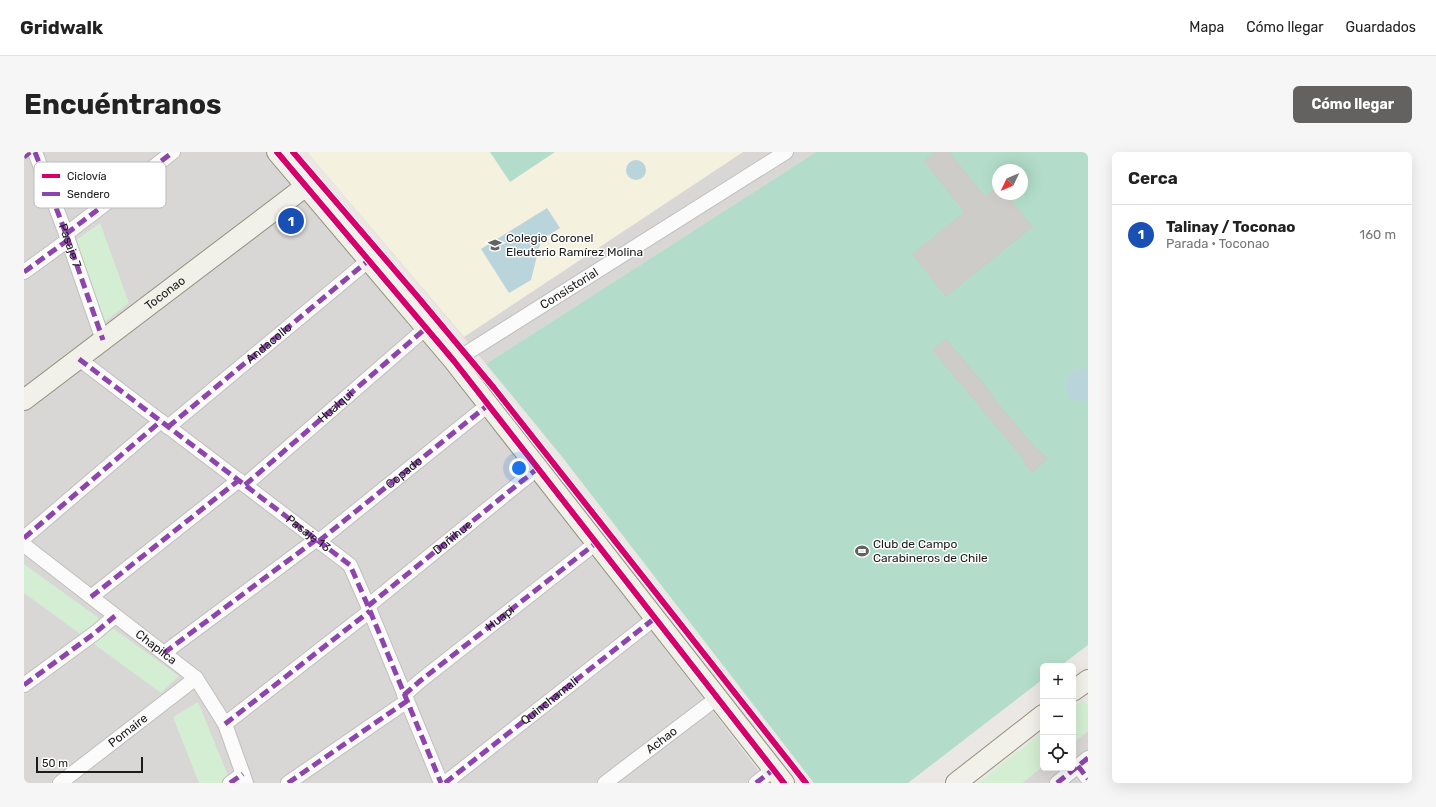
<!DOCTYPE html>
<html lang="es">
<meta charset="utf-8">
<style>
body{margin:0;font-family:Rubik,sans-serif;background:#f6f6f6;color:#222}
.controls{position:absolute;right:12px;bottom:12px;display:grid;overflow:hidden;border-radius:6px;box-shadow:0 4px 16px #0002}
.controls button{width:36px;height:36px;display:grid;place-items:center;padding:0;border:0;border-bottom:1px solid #e0e0e0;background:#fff;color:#222;font:20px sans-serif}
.compass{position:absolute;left:968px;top:12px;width:36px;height:36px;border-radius:50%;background:#fff;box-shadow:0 4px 16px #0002;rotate:226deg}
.scale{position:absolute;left:12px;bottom:10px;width:107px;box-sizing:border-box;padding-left:4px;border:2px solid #1b1b1b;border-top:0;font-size:11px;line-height:14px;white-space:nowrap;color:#1b1b1b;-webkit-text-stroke:3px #fff;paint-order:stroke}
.you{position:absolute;left:495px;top:316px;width:14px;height:14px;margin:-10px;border:3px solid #fff;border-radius:50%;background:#1a73e8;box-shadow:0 0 0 6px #1a73e833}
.badge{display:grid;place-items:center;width:26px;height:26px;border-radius:50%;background:#636261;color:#fff;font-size:13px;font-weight:700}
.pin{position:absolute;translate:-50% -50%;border:2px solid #fff;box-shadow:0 1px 4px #0006}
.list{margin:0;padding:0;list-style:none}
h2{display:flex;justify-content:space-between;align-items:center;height:52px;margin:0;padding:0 16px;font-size:17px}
h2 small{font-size:13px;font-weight:400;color:#767676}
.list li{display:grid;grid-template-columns:26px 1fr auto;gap:12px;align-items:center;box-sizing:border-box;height:60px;padding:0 16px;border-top:1px solid #e0e0e0}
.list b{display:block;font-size:15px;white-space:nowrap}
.list p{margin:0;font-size:13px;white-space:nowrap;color:#767676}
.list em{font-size:13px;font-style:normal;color:#767676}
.icon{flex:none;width:22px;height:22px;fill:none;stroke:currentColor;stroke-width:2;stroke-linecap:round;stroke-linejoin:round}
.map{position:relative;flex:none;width:1064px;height:631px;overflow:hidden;border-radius:6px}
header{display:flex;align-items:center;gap:24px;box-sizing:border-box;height:56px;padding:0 20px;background:#fff;border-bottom:1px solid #e0e0e0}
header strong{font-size:19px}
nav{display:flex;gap:22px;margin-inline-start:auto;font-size:14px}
.intro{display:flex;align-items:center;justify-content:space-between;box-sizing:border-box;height:96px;padding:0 24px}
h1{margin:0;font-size:28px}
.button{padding:10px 18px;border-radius:6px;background:#636261;color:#fff;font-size:14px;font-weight:700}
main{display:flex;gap:24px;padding:0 24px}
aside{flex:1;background:#fff;border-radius:6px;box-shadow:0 4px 16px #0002}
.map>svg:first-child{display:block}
</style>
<header>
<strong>Gridwalk</strong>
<nav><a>Mapa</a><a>Cómo llegar</a><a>Guardados</a></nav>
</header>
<div class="intro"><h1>Encuéntranos</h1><a class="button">Cómo llegar</a></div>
<main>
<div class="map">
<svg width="1064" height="631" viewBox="0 0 1064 631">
<rect width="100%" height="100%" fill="#eae7e4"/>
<!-- residential -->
<g fill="#d9d7d5">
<polygon points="0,0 243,0 446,243 744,631 0,631"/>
<polygon points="283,0 792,0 462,212"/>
<polygon points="1064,579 1064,631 998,631 1019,614 1019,616 1049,616 1049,591"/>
</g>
<!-- education -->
<polygon fill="#f4f2df" points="283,0 719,0 440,185"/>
<!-- park -->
<g fill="#d3eed2">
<polygon points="76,71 105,151 79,171 51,89"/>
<polygon points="0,412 155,524 137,541 0,441"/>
<polygon points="1059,548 1064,554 1064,579 1049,591 1049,556"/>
<polygon points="174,550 207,631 175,631 149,565"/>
<polygon points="1019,580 1019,614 998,631 954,631"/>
</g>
<!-- pitch -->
<g fill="#b3ddca" fill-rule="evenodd">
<polygon points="466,0 531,0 486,30"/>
<path d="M 792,0 L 1064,0 L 1064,493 L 1036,514 L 1019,514 L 1019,527 L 884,631 L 790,631 L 539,306 L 462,212 ZM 974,18 L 998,18 L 998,42 L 974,42 Z"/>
</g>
<!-- water -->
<g fill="#bad4db">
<circle cx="612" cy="18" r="10"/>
<polygon points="523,56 536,76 517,88 507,128 485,141 457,97"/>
<path d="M 1057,216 L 1064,217 L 1064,248 C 1041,256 1031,222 1057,216 Z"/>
</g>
<!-- building -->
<g fill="#ceccc9" stroke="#cdc9c6">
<polygon points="911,0 925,0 961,45 974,35 974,42 982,42 1008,75 922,144 889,102 941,60 900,9"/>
<polygon points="922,187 970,245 969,246 1014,299 1015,298 1023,307 1008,320 1000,311 1002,310 909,198"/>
</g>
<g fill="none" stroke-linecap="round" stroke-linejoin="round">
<!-- street casing -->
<g stroke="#c1bfbe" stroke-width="16">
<g id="street">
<polyline points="11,0 42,82 79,188"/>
<polyline points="42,82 149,0"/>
<polyline points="0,120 44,88"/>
<polyline points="55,207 326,413 344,454 417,631"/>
<path id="s1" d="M 430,209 L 762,0"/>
<path id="s2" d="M 144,275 L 345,108"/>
<path id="s3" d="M 221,333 L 402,176"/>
<polyline points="0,386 137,269"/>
<polyline points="295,389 464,253"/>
<path id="s4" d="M 0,393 L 172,526 L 201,572 L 222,631"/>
<polyline points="67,445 215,328"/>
<polyline points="344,454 514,316"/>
<polyline points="140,501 293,387"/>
<polyline points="0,533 71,481 91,464"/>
<path id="s5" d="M 380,543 L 396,529 L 572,391"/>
<polyline points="201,572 346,459"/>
<polyline points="1054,614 1064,627"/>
<path id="s6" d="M 36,631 L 172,526"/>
<polyline points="206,631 219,622"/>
<polyline points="264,631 383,549"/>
<polyline points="421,631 631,466"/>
<path id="s7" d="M 581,631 L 693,546"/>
<polyline points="732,631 750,617"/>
<polyline points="1033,631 1064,606"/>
</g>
</g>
<!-- secondary casing -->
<g stroke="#90917e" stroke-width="22">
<g id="secondary">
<polyline points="253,0 430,209 760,631"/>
<path id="s8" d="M 0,248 L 282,34"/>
<polyline points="1049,539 1064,528"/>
<polyline points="932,631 1019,563"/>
</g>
</g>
<!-- street -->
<use href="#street" stroke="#fcfbfb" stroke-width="14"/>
<!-- secondary -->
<use href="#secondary" stroke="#f1f1e9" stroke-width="20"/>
<!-- quiet -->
<g stroke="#8e44ad" stroke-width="5" stroke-dasharray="10 5" stroke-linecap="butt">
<path id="s9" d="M 11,0 L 42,82 L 79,188"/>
<polyline points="0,5 6,0"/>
<polyline points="42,82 149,0"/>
<polyline points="0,120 44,88"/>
<path id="s10" d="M 55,207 L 326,413 L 344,454 L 417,631"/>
<polyline points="144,275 345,108"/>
<polyline points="221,333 402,176"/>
<polyline points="0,386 137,269"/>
<path id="s11" d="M 295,389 L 464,253"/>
<polyline points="67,445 215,328"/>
<path id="s12" d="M 344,454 L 514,316"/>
<polyline points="140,501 293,387"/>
<polyline points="0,533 71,481 91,464"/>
<polyline points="380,543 396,529 572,391"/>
<polyline points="201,572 346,459"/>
<polyline points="1054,614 1064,627"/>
<polyline points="206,631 219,622"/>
<polyline points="264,631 383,549"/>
<path id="s13" d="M 421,631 L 631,466"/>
<polyline points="732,631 750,617"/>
<polyline points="1033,631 1064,606"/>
</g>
<!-- cycleway casing -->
<g stroke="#fff" stroke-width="8">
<g id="cycleway">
<polyline points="253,0 430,209 760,631"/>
<polyline points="269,0 393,144 470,236 782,631"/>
</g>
</g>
<!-- cycleway -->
<use href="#cycleway" stroke="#d6006c" stroke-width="6"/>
</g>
<!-- icons -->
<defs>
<g id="school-bare" transform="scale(1.08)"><path d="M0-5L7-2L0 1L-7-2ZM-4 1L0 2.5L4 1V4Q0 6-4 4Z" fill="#636261" stroke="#fff" stroke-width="2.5" paint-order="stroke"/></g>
<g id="stadium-bare" transform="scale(1.08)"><path d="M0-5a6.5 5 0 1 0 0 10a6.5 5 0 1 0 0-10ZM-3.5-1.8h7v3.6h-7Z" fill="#636261" stroke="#fff" stroke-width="2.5" paint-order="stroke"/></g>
</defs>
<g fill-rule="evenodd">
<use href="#school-bare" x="471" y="93"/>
<use href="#stadium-bare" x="838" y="399"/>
</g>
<g text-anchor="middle" stroke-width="3" stroke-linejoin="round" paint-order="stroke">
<!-- poi labels -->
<g font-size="12" fill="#1b1b1b" stroke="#fff" text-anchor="start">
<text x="482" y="90">Colegio Coronel<tspan x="482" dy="14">Eleuterio Ramírez Molina</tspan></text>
<text x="849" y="396">Club de Campo<tspan x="849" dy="14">Carabineros de Chile</tspan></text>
</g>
<!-- street labels -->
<g font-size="12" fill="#1b1b1b" stroke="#fff">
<text dy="4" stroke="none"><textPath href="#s9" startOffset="100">Pasaje 7</textPath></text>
<text dy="4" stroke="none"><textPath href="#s1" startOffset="136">Consistorial</textPath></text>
<text dy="4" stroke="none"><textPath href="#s8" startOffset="177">Toconao</textPath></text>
<text dy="4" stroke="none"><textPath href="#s2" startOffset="131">Andacollo</textPath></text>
<text dy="4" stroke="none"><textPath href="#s3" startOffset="120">Hualqui</textPath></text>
<text dy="4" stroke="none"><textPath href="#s11" startOffset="109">Copado</textPath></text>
<text dy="4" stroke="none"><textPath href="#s10" startOffset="288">Pasaje 13</textPath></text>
<text dy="4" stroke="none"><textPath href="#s12" startOffset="109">Doñihue</textPath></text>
<text dy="4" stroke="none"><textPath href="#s5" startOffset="123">Huapi</textPath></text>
<text dy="4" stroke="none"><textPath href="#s4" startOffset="167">Chapilca</textPath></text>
<text dy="4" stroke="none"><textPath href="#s13" startOffset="133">Quinchamali</textPath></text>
<text dy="4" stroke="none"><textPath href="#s6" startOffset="86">Pomaire</textPath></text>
<text dy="4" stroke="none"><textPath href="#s7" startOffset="71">Achao</textPath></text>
</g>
</g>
<!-- legend -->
<rect x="10" y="10" width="132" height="46" rx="6" fill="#fff" stroke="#bbb" stroke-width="1"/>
<rect x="18" y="22" width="18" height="4" fill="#d6006c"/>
<rect x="18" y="40" width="18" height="4" fill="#8e44ad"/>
<g font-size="11" fill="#1b1b1b">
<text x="43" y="28">Ciclovía</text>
<text x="43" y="46">Sendero</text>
</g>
</svg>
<div class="controls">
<button>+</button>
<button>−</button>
<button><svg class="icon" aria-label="locate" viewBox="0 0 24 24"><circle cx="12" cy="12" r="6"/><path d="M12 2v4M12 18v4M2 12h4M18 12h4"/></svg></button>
</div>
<svg class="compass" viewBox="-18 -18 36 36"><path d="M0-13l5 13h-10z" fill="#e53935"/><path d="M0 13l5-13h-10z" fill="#767676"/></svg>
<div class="scale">50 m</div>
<div class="you"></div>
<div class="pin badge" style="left:267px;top:69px;background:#1a4fb4">1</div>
</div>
<aside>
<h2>Cerca<small></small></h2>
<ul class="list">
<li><span class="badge" style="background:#1a4fb4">1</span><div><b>Talinay / Toconao</b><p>Parada · Toconao</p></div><em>160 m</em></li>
</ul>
</aside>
</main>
